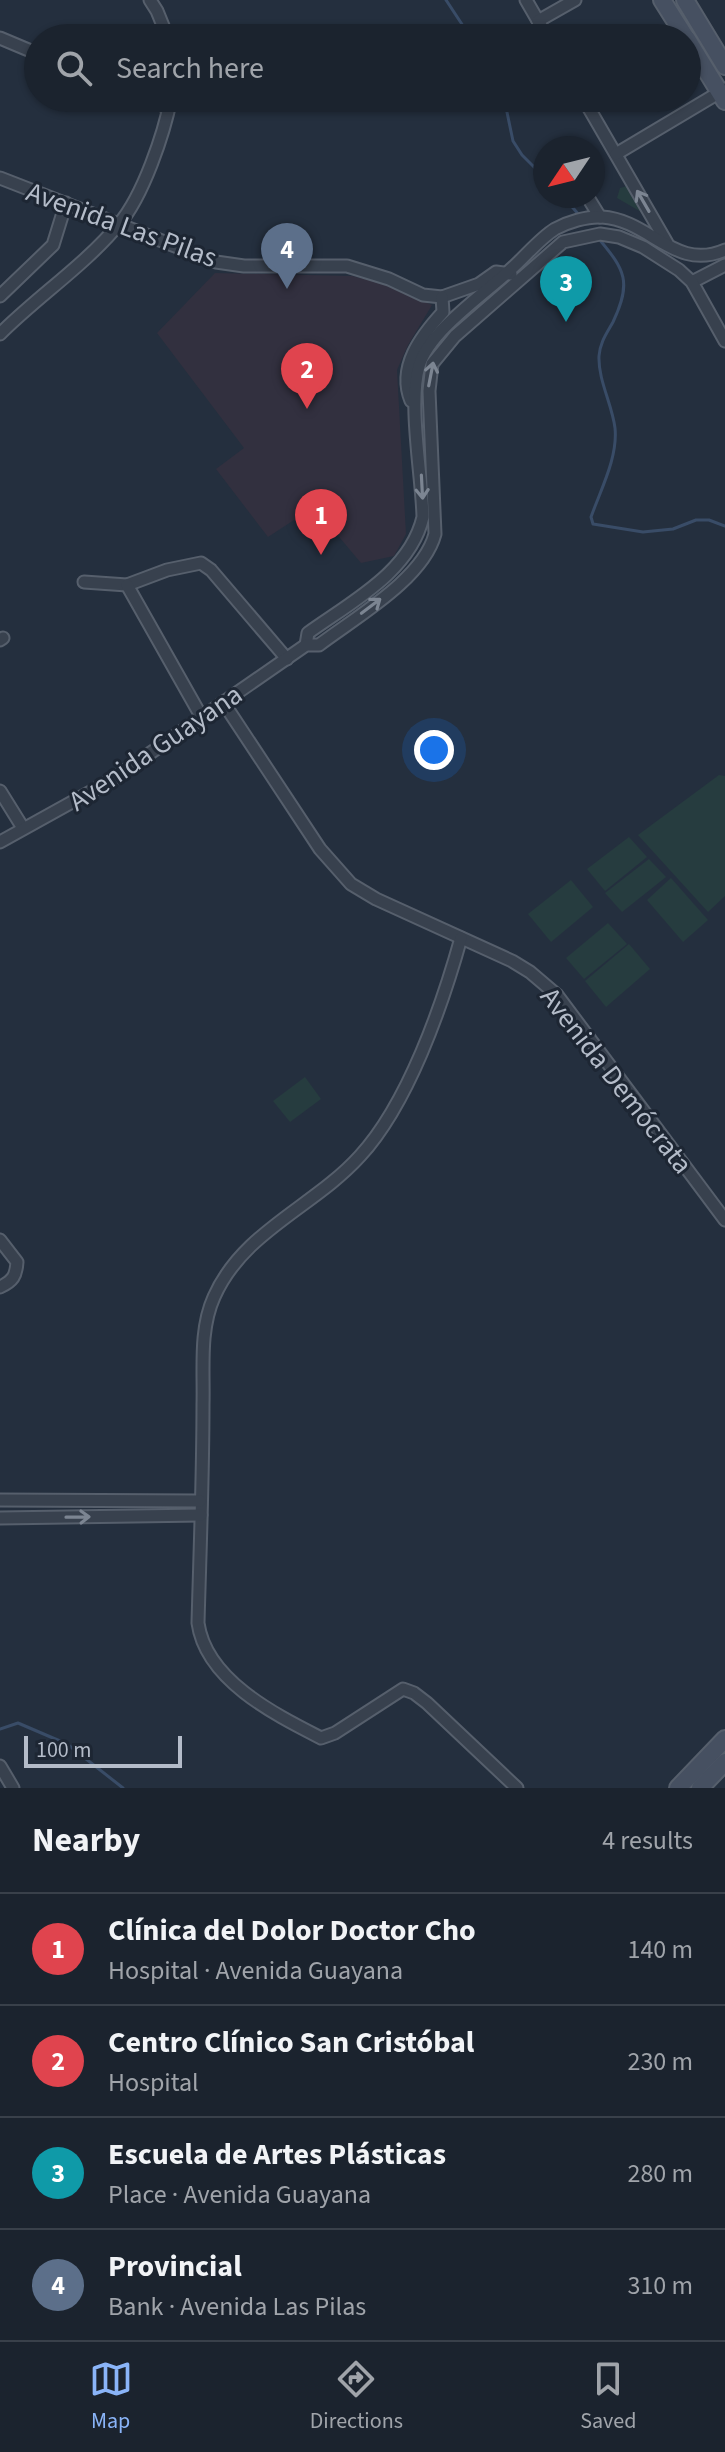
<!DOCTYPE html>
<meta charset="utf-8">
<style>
body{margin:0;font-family:"Source Sans 3",sans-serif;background:#282f3a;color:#f1f3f6}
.compass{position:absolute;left:533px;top:136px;width:72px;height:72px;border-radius:50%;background:#1b232e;box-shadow:0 2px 6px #0004;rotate:235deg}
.scale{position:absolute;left:24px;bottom:20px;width:158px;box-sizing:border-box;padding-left:8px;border:4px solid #b4bcc9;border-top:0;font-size:22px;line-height:28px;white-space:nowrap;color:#b4bcc9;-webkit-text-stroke:6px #1d2633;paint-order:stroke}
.you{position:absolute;left:434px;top:750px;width:28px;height:28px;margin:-20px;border:6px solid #fff;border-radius:50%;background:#1a73e8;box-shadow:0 0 0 12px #1a73e833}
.badge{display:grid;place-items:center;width:52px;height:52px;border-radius:50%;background:#8ab4f8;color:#fff;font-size:26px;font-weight:700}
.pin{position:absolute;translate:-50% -66px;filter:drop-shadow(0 2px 4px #0008)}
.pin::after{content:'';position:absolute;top:42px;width:28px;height:24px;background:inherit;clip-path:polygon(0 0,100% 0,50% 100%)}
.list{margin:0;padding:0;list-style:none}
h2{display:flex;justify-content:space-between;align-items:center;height:104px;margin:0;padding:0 32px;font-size:34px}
h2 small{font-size:26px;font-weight:400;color:#a0a4aa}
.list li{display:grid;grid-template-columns:52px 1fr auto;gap:24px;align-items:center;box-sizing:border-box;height:112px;padding:0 32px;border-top:2px solid #39404a}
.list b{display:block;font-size:30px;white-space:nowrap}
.list p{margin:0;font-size:26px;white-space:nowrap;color:#a0a4aa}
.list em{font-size:26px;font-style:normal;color:#a0a4aa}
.icon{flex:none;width:44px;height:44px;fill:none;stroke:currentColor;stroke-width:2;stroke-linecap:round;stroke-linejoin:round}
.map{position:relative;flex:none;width:725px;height:1788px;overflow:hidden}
.search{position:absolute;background:#1b232e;box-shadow:0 2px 6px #0004;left:24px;right:24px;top:24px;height:88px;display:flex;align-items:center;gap:20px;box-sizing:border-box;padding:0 28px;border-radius:44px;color:#a0a4aa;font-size:30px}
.sheet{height:552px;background:#1b232e}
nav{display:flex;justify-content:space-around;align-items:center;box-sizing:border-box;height:112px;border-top:2px solid #39404a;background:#1b232e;font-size:22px;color:#a0a4aa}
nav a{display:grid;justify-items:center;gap:4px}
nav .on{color:#8ab4f8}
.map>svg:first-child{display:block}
</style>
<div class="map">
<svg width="725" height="1788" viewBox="0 0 725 1788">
<rect width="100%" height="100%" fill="#242f3e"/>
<!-- medical -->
<polygon fill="#32303f" points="215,273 352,276 381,283 432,305 408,345 397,370 406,534 394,556 361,563 314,507 268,537 216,469 244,448 157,333"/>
<!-- green -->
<g fill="#263c3f">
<polygon points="627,186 643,213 617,198 620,188"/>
<polygon points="719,775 725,776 725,896 708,912 638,835"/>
<polygon points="629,837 647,857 605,891 587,869"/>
<polygon points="649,859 666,877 622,912 605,893"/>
<polygon points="671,878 708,920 683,942 647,900"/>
<polygon points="571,880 593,907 551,942 528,914"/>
<polygon points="608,923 627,944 584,979 566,958"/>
<polygon points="629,944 650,969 606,1007 585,981"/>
<polygon points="305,1077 321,1099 290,1122 273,1101"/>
</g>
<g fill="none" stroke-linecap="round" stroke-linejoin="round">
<!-- stream -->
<g stroke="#394c67" stroke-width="3">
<polyline points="446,0 471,38"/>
<polyline points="504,98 513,141 522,155 545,178"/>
<polyline points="563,196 579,215"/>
<path d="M 599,239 C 625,270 632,282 613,322 C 607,333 600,342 599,356 C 598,380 612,404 615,428 C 618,457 601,489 591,517 L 593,524 L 643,532 L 673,529 L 696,520 L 709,520 L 725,526"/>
<polyline points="0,1729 18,1723 67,1744 123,1788"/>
</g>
<!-- minor casing -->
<g stroke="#565f6c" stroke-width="15">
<g id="minor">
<polyline points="150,0 157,11 168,38"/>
<polyline points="526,0 548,38"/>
<polyline points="538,21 575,0"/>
<polyline points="0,38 38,54"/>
<polyline points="144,98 169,108"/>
<polyline points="583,98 667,243"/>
<polyline points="616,154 725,89"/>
<polyline points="0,178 216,262 244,266 347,266 389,279 423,295 442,297 479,284 496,272 511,274"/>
<polyline points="587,196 600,217"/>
<polyline points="692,282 725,265"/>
<polyline points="0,296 53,245 66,203"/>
<path d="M 0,334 C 38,296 85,265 119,224 C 143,196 164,134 171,98"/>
<path d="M 411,401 C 397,367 421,336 443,312 L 442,297"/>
<polyline points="84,582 127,585 167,570 201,563 211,570 287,659"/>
<polyline points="127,585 201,716"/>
<polyline points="0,640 3,638"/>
<path d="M 306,645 L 308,633 C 351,602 410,572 423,517 C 422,475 408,404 419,366 C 429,331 483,295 510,270 C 525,257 539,239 555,229 C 568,222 587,216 602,217 C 650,220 675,272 725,250"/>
<polyline points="223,702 320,849 351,884 376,899 512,961 530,972 557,995 725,1220"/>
<polyline points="0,791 23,828"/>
<path d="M 0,842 L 110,781 L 306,645 L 319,645 C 356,617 423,579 435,534 L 429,391 L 432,364 L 455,336 L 563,242 L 600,234 L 619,237 L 643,247 L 679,270 L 692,282 L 725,341"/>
<path d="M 461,938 C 442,1006 408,1104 360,1156 C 314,1207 243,1231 214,1297 C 199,1330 204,1370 203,1405 C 203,1477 200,1550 198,1623 C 206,1680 274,1714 321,1738 L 335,1733 L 403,1689 L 414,1693 L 427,1703 L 517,1788"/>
<path d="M 0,1240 L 17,1262 C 16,1276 13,1281 0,1287"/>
<polyline points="0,1500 200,1501"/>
<polyline points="0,1518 201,1515"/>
<polyline points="0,1766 13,1788"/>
</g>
</g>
<!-- secondary casing -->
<g stroke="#565f6c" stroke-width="20">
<g id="secondary">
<polyline points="662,0 686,38"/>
<polyline points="685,0 725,66"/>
<polyline points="687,39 725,101"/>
<polyline points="678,1788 725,1739"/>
<polyline points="700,1788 725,1762"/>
</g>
</g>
<!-- minor -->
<use href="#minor" stroke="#38414e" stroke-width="11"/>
<!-- secondary -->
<use href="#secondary" stroke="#465061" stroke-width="16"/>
</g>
<!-- one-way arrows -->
<defs><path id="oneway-shaft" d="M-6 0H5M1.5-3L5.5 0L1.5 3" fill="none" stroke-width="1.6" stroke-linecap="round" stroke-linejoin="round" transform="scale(2)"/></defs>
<g stroke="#7c8592">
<use href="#oneway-shaft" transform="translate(643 201) rotate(-120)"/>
<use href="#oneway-shaft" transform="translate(431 374) rotate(-79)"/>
<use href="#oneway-shaft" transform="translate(422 487) rotate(87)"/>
<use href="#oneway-shaft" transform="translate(371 606) rotate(-37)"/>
<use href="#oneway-shaft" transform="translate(78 1517) rotate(-1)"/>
</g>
<g text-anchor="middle" stroke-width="6" stroke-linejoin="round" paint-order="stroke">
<!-- street labels -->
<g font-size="28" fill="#b4bcc9" stroke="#1d2633">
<text transform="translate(122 224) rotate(20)" y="10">Avenida Las Pilas</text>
<text transform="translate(155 747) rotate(-34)" y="10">Avenida Guayana</text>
<text transform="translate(617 1080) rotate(52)" y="10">Avenida Demócrata</text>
</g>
</g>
</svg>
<svg class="compass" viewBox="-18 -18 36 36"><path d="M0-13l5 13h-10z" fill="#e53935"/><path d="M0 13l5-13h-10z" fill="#a0a4aa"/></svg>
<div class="scale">100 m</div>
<div class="you"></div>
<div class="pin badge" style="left:321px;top:555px;background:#e0444e">1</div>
<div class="pin badge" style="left:307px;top:409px;background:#e0444e">2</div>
<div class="pin badge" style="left:566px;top:322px;background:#0f9aa8">3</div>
<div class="pin badge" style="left:287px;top:289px;background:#5c6f8a">4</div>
<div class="search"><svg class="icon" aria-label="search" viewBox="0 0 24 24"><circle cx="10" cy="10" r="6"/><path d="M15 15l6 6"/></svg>Search here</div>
</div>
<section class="sheet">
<h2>Nearby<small>4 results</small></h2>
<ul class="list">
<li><span class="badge" style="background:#e0444e">1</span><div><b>Clínica del Dolor Doctor Cho</b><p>Hospital · Avenida Guayana</p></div><em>140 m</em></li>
<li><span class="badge" style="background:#e0444e">2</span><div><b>Centro Clínico San Cristóbal</b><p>Hospital</p></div><em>230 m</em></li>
<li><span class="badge" style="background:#0f9aa8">3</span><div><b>Escuela de Artes Plásticas</b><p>Place · Avenida Guayana</p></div><em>280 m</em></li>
<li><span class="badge" style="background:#5c6f8a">4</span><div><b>Provincial</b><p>Bank · Avenida Las Pilas</p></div><em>310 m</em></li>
</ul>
</section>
<nav>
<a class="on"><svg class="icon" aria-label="map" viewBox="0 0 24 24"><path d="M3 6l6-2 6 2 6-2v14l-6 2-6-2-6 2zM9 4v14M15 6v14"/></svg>Map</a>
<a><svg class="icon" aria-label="directions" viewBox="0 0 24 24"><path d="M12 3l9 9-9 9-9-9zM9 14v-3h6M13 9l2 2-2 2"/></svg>Directions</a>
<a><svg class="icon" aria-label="saved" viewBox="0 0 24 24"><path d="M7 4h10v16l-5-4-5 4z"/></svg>Saved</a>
</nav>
